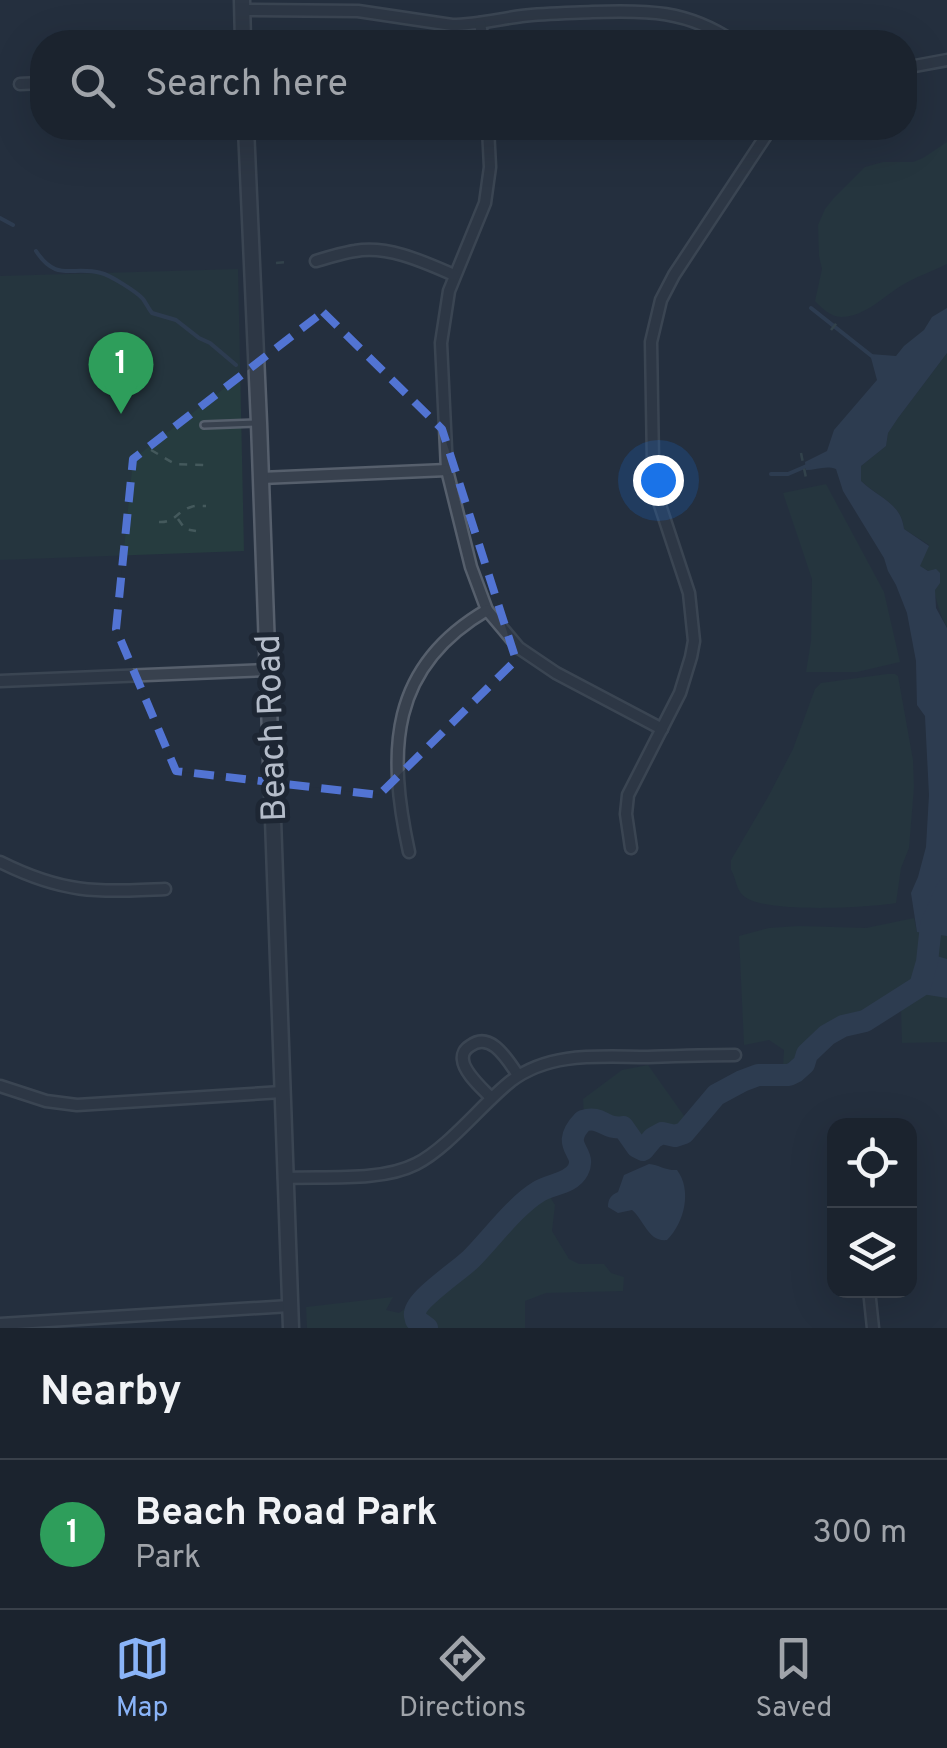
<!DOCTYPE html>
<style>
body{margin:0;font-family:Overpass,sans-serif;background:#282f3a;color:#f1f3f6}
.controls{position:absolute;right:30px;bottom:30px;display:grid;overflow:hidden;border-radius:20px;box-shadow:0 10px 40px #0002}
.controls button{width:90px;height:90px;display:grid;place-items:center;padding:0;border:0;border-bottom:2px solid #39404a;background:#1b232e;color:#f1f3f6;font:50px sans-serif}
.you{position:absolute;left:658px;top:480px;width:35px;height:35px;margin:-25px;border:8px solid #fff;border-radius:50%;background:#1a73e8;box-shadow:0 0 0 15px #1a73e833}
.badge{display:grid;place-items:center;width:65px;height:65px;border-radius:50%;background:#8ab4f8;color:#fff;font-size:32px;font-weight:700}
.pin{position:absolute;translate:-50% -82px;filter:drop-shadow(0 2px 5px #0008)}
.pin::after{content:'';position:absolute;top:52px;width:35px;height:30px;background:inherit;clip-path:polygon(0 0,100% 0,50% 100%)}
.list{margin:0;padding:0;list-style:none}
h2{display:flex;justify-content:space-between;align-items:center;height:130px;margin:0;padding:0 40px;font-size:42px}
h2 small{font-size:32px;font-weight:400;color:#a0a4aa}
.list li{display:grid;grid-template-columns:65px 1fr auto;gap:30px;align-items:center;box-sizing:border-box;height:150px;padding:0 40px;border-top:2px solid #39404a}
.list b{display:block;font-size:38px;white-space:nowrap}
.list p{margin:0;font-size:32px;white-space:nowrap;color:#a0a4aa}
.list em{font-size:32px;font-style:normal;color:#a0a4aa}
.icon{flex:none;width:55px;height:55px;fill:none;stroke:currentColor;stroke-width:2;stroke-linecap:round;stroke-linejoin:round}
.map{position:relative;flex:none;width:947px;height:1328px;overflow:hidden}
.search{position:absolute;background:#1b232e;box-shadow:0 10px 40px #0002;left:30px;right:30px;top:30px;height:110px;display:flex;align-items:center;gap:25px;box-sizing:border-box;padding:0 35px;border-radius:40px;color:#a0a4aa;font-size:38px}
.sheet{height:280px;background:#1b232e}
nav{display:flex;justify-content:space-around;align-items:center;box-sizing:border-box;height:140px;border-top:2px solid #39404a;background:#1b232e;font-size:28px;color:#a0a4aa}
nav a{display:grid;justify-items:center;gap:5px}
nav .on{color:#8ab4f8}
.map>svg:first-child{display:block}
</style>
<div class="map">
<svg width="947" height="1328" viewBox="0 0 947 1328">
<rect width="100%" height="100%" fill="#242f3e"/>
<!-- green -->
<g fill="#263c3f">
<path d="M 947,142 L 947,264 C 933,271 918,276 904,284 C 885,295 865,317 841,317 C 831,317 822,308 815,301 L 822,269 L 819,256 L 818,225 L 825,209 L 833,199 L 865,167 L 883,162 L 913,162 L 923,158 Z"/>
<polygon points="238,269 244,551 0,560 0,276"/>
<path d="M 947,353 L 947,628 C 937,609 935,591 929,571 L 919,566 L 929,545 L 904,529 C 902,504 878,497 861,481 L 861,466 L 886,446 L 888,433 L 898,418 Z"/>
<polygon points="826,484 884,592 900,662 857,672 806,672 811,641 812,579 783,493"/>
<path d="M 887,674 L 895,674 L 898,676 L 913,760 L 914,787 L 909,848 L 901,868 L 896,903 C 867,908 766,913 745,897 C 735,890 737,879 731,870 L 731,860 L 768,797 L 793,749 L 815,689 L 821,683 Z"/>
<polygon points="914,918 917,932 947,936 947,1042 902,1043 901,1010 880,1006 860,1018 838,1021 819,1030 804,1051 783,1067 784,1050 769,1040 744,1045 739,936 769,928 799,926 866,928"/>
<path d="M 648,1065 L 687,1120 C 674,1129 656,1129 641,1137 L 636,1136 L 630,1124 L 584,1116 L 583,1099 L 622,1070 Z"/>
<path d="M 554,1178 L 548,1194 L 555,1205 L 552,1231 L 569,1259 L 579,1264 L 604,1264 L 611,1273 L 624,1277 L 623,1291 L 546,1293 L 525,1301 L 525,1328 L 307,1328 L 306,1307 L 393,1297 L 386,1310 L 399,1313 C 418,1301 433,1282 449,1266 C 457,1257 468,1254 474,1244 L 516,1206 L 535,1183 Z"/>
</g>
<!-- water -->
<g fill="#394c67">
<path d="M 947,308 L 947,353 L 898,418 L 888,433 L 886,446 L 861,466 L 861,481 C 879,498 901,503 904,529 L 929,546 L 920,566 L 928,571 L 936,569 L 940,573 L 940,583 L 935,590 L 936,608 L 947,628 L 947,936 L 917,932 L 911,893 L 918,877 L 926,847 L 929,795 L 925,716 L 917,705 L 916,661 L 907,613 L 896,585 L 888,571 L 884,558 L 843,491 L 836,469 C 826,465 816,470 806,470 L 805,462 L 827,451 L 834,430 L 877,380 L 870,354 L 896,356 L 904,346 L 924,330 L 932,317 Z"/>
<polygon points="921,955 933,955 947,959 947,998 922,994 912,986"/>
<path d="M 649,1164 C 659,1165 667,1171 677,1170 C 692,1190 685,1222 667,1240 C 648,1242 645,1221 632,1210 L 618,1213 L 608,1207 C 608,1199 611,1195 618,1192 L 624,1175 Z"/>
</g>
<g fill="none" stroke-linecap="round" stroke-linejoin="round">
<!-- stream -->
<g stroke="#394c67" stroke-width="4">
<polyline points="0,218 13,225"/>
<path d="M 36,251 C 57,283 72,265 101,273 C 110,275 137,292 143,299 C 146,303 148,308 152,313 L 176,320 L 199,338 L 210,343 L 236,365"/>
<polyline points="811,308 873,357"/>
<polyline points="771,474 788,474 809,465"/>
</g>
<!-- river -->
<path stroke="#394c67" stroke-width="22" d="M 427,1328 L 416,1320 C 416,1318 414,1315 415,1313 C 416,1299 460,1270 471,1259 C 491,1239 515,1206 538,1192 C 550,1184 571,1184 578,1170 C 588,1151 558,1147 583,1121 C 602,1115 604,1130 623,1127 L 637,1147 L 643,1150 L 653,1138 L 662,1133 L 675,1136 L 684,1133 L 716,1095 L 742,1081 L 758,1075 L 789,1075 L 795,1072 L 804,1064 L 807,1054 L 827,1035 L 843,1026 L 865,1021 L 920,986 L 927,962 L 931,925 L 947,889"/>
<!-- service casing -->
<g stroke="#565f6c" stroke-width="10">
<polyline id="service" points="204,425 256,423"/>
</g>
<!-- minor casing -->
<g stroke="#565f6c" stroke-width="15">
<g id="minor">
<path d="M 242,10 L 358,11 L 452,25 C 476,25 499,19 522,16 C 545,13 569,13 592,12 C 647,10 687,10 734,42"/>
<polyline points="480,23 483,42"/>
<polyline points="904,68 947,60"/>
<polyline points="20,84 42,83"/>
<polyline points="488,128 490,167 485,203 449,291 441,343 447,470 471,567 487,610 519,648 556,673 662,729"/>
<path d="M 316,261 C 329,257 342,253 355,251 C 388,245 424,262 454,275"/>
<polyline points="261,478 447,470"/>
<polyline points="0,681 268,670"/>
<polyline points="631,848 626,814 628,795 680,693 691,657 694,641 689,593 657,496 653,463 651,342 661,300 674,275 771,128"/>
<path d="M 409,852 C 387,751 389,667 487,610"/>
<path d="M 0,862 C 64,894 96,892 165,889"/>
<polyline points="0,1086 46,1101 77,1105 282,1092"/>
<path d="M 491,1098 C 483,1089 464,1073 463,1060 C 462,1054 465,1049 470,1046 C 491,1030 508,1061 518,1075"/>
<path d="M 284,1178 C 324,1176 381,1182 416,1164 C 448,1148 482,1104 511,1081 C 551,1051 601,1057 648,1057 C 677,1056 706,1055 735,1055"/>
<polyline points="869,1290 873,1328"/>
<polyline points="0,1324 290,1306"/>
</g>
</g>
<!-- tertiary casing -->
<g stroke="#565f6c" stroke-width="19">
<g id="tertiary">
<polyline points="242,0 243,42"/>
<polyline points="246,128 259,423 291,1328"/>
</g>
</g>
<!-- path -->
<g stroke="#44595c" stroke-width="2.5" stroke-dasharray="8 8" stroke-linecap="butt">
<polyline points="276,263 286,262"/>
<polyline points="831,330 839,320"/>
<polyline points="151,450 175,464 205,465"/>
<polyline points="801,453 806,478"/>
<polyline points="178,519 185,529 196,531"/>
<path d="M 159,522 C 175,523 177,511 191,507 C 196,505 201,506 206,506"/>
</g>
<!-- service -->
<use href="#service" stroke="#38414e" stroke-width="5"/>
<!-- minor -->
<use href="#minor" stroke="#38414e" stroke-width="10"/>
<!-- tertiary -->
<use href="#tertiary" stroke="#38414e" stroke-width="14"/>
</g>
<!-- marked area -->
<path d="M0 0H947V1328H0ZM 323,312 L 442,429 L 516,660 L 379,795 L 176,771 L 116,629 L 133,459 Z" fill="#242f3e" fill-opacity=".55" fill-rule="evenodd"/>
<path fill="none" stroke="#5274d3" stroke-width="8" stroke-dasharray="20 12" stroke-linejoin="round" d="M 323,312 L 442,429 L 516,660 L 379,795 L 176,771 L 116,629 L 133,459 Z"/>
<g text-anchor="middle" stroke-width="10" stroke-linejoin="round" paint-order="stroke">
<!-- street labels -->
<g font-size="35" fill="#b4bcc9" stroke="#1d2633">
<text transform="translate(270 728) rotate(-92)" y="12">Beach Road</text>
</g>
</g>
</svg>
<div class="controls">
<button><svg class="icon" aria-label="locate" viewBox="0 0 24 24"><circle cx="12" cy="12" r="6"/><path d="M12 2v4M12 18v4M2 12h4M18 12h4"/></svg></button>
<button><svg class="icon" aria-label="layers" viewBox="0 0 24 24"><path d="M12 4l9 5-9 5-9-5zM3 14l9 5 9-5"/></svg></button>
</div>
<div class="you"></div>
<div class="pin badge" style="left:121px;top:414px;background:#2e9e5b">1</div>
<div class="search"><svg class="icon" aria-label="search" viewBox="0 0 24 24"><circle cx="10" cy="10" r="6"/><path d="M15 15l6 6"/></svg>Search here</div>
</div>
<section class="sheet">
<h2>Nearby<small></small></h2>
<ul class="list">
<li><span class="badge" style="background:#2e9e5b">1</span><div><b>Beach Road Park</b><p>Park</p></div><em>300 m</em></li>
</ul>
</section>
<nav>
<a class="on"><svg class="icon" aria-label="map" viewBox="0 0 24 24"><path d="M3 6l6-2 6 2 6-2v14l-6 2-6-2-6 2zM9 4v14M15 6v14"/></svg>Map</a>
<a><svg class="icon" aria-label="directions" viewBox="0 0 24 24"><path d="M12 3l9 9-9 9-9-9zM9 14v-3h6M13 9l2 2-2 2"/></svg>Directions</a>
<a><svg class="icon" aria-label="saved" viewBox="0 0 24 24"><path d="M7 4h10v16l-5-4-5 4z"/></svg>Saved</a>
</nav>
